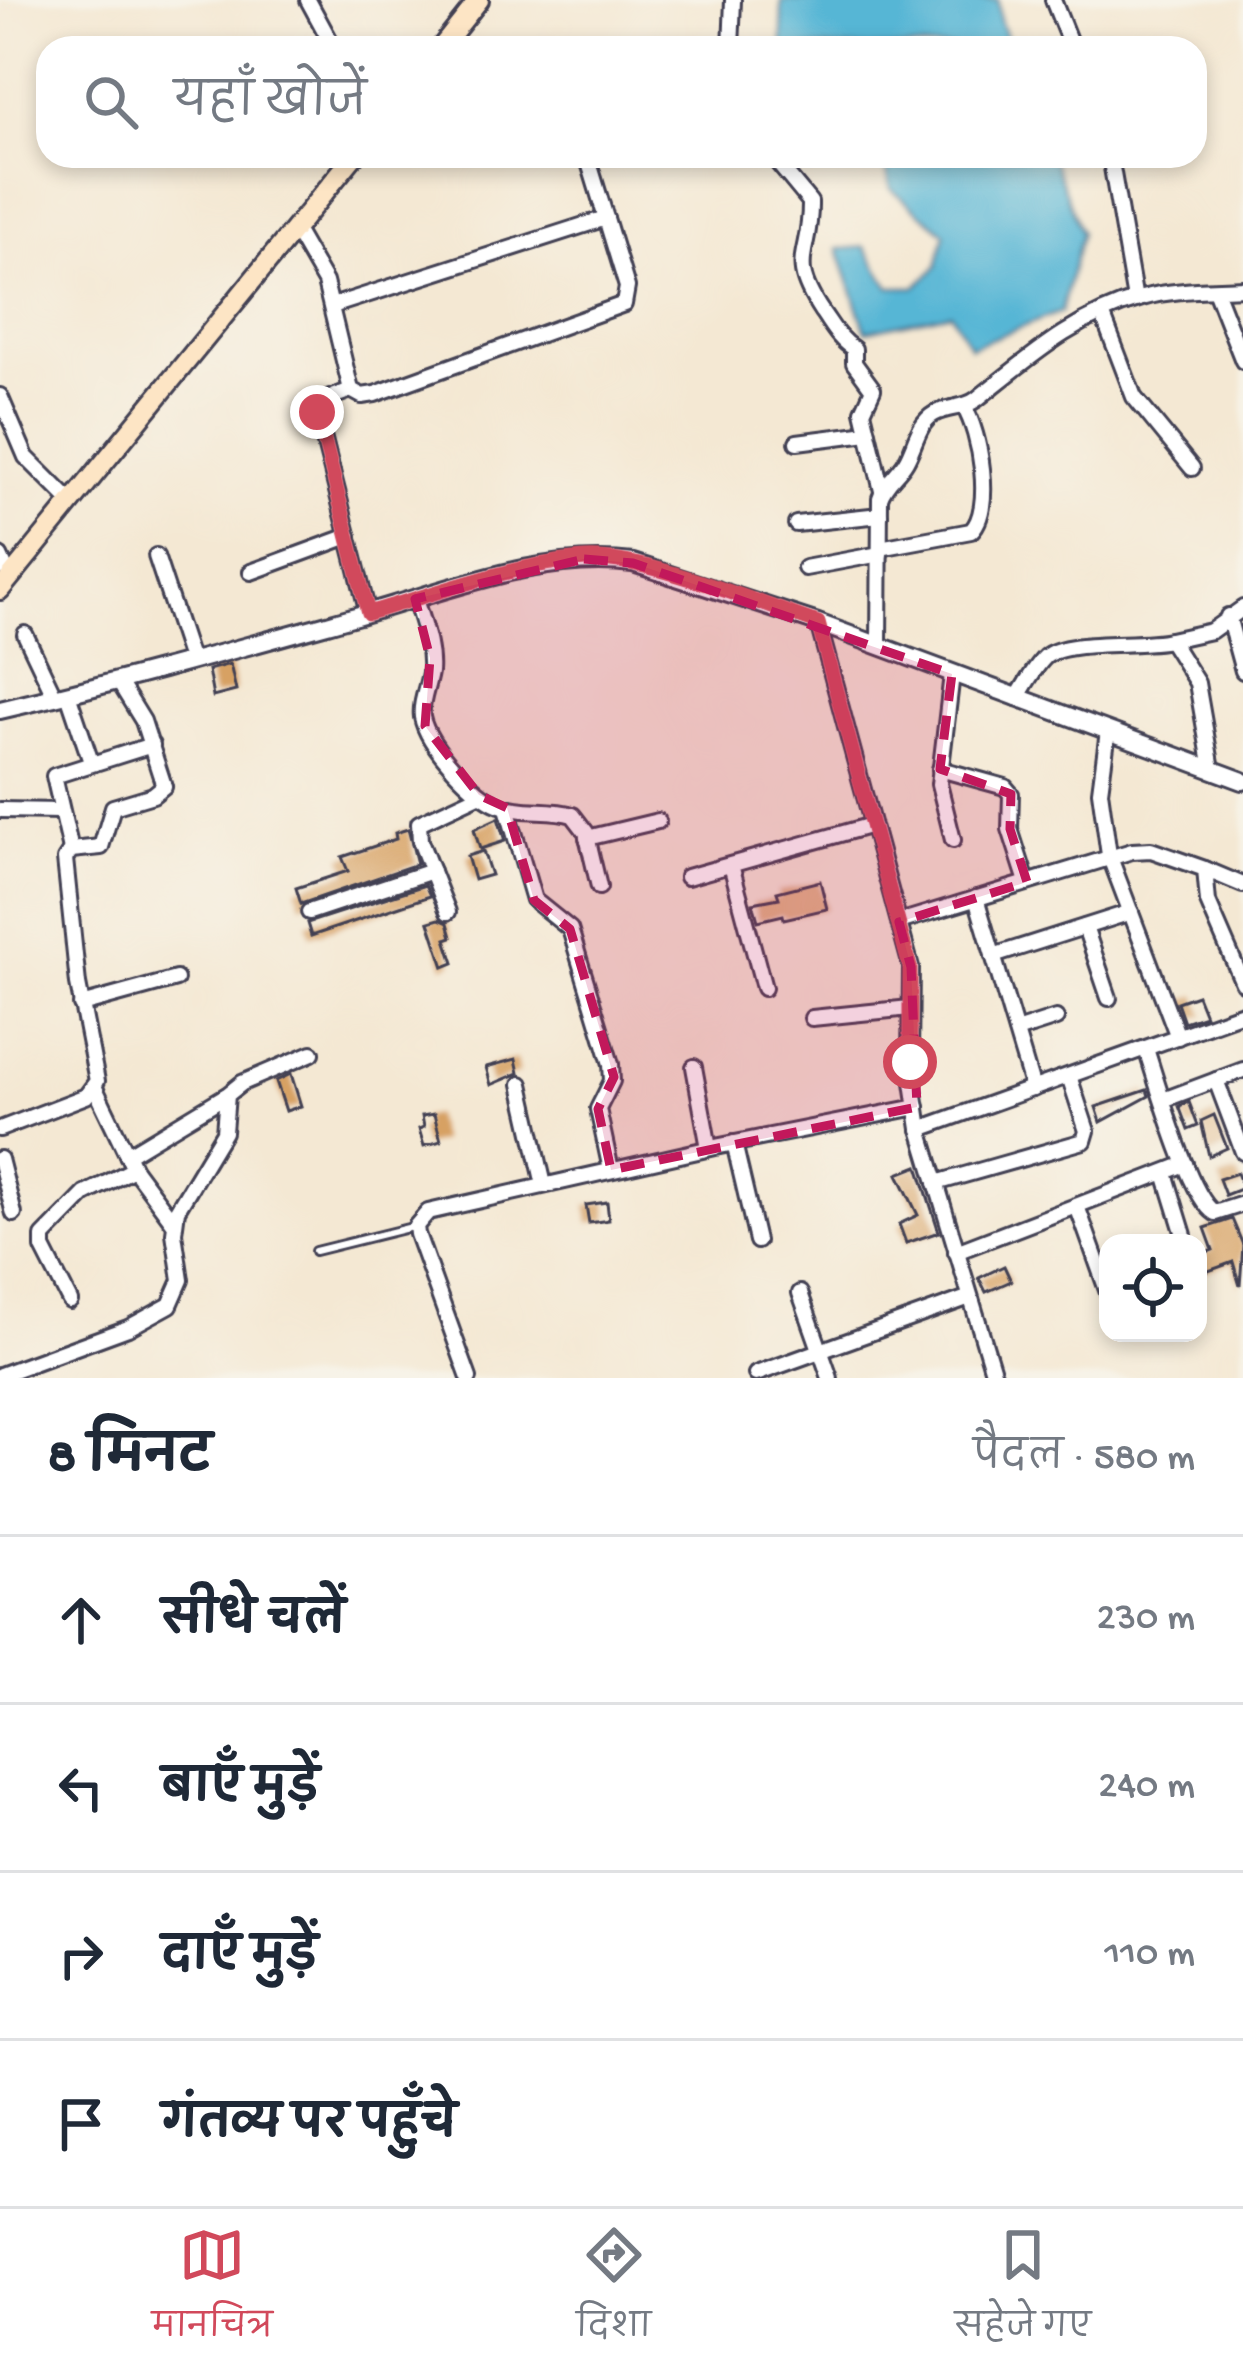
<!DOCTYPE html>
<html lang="hi">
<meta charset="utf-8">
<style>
body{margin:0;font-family:"Gochi Hand","Playpen Sans Deva",sans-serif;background:#f6f6f7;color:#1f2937}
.controls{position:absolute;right:36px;bottom:36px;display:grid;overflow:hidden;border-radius:24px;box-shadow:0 6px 18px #0003}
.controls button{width:108px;height:108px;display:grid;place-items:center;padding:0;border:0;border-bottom:3px solid #e0e1e3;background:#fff;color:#1f2937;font:60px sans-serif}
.stop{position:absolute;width:36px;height:36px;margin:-27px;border:9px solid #d1495b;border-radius:50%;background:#fff}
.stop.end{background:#d1495b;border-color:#fff;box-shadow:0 3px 12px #0008}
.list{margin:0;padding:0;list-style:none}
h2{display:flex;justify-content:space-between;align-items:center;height:156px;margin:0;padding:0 48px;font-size:51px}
h2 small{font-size:39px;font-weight:400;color:#747a83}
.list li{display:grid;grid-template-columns:78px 1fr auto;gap:36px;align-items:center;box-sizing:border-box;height:168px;padding:0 48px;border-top:3px solid #e0e1e3}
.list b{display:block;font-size:45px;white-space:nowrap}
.list em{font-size:39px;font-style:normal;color:#747a83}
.icon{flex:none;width:66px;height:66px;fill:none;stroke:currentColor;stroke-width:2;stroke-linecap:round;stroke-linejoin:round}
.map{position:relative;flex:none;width:1243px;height:1378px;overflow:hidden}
.search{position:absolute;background:#fff;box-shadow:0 6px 18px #0003;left:36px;right:36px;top:36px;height:132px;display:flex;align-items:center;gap:30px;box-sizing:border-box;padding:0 42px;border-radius:36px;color:#747a83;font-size:45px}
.sheet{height:828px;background:#fff}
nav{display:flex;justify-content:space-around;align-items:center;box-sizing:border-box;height:168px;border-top:3px solid #e0e1e3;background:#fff;font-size:33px;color:#747a83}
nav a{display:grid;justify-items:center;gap:6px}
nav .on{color:#d1495b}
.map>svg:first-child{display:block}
</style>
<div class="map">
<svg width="1243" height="1378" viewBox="0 0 1243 1378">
<rect width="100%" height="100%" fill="#f7f3e8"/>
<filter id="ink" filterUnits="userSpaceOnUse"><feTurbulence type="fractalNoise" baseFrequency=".00833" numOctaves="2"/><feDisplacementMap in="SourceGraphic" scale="24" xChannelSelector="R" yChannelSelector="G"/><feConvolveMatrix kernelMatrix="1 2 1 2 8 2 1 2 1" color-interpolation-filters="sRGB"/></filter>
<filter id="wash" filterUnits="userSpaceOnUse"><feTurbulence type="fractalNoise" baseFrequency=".004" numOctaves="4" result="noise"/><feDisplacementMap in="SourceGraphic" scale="48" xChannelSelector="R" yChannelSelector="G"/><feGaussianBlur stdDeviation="2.7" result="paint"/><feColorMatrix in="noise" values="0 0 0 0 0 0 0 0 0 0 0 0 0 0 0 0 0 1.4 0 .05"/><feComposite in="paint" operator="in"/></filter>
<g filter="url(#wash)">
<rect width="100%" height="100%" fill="#f4e8d3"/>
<!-- water -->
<g fill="#57b6d5" stroke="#3c6c88" stroke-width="3">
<polygon points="781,0 998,0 1000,20 1010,48 783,48"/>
<polygon points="883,156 1051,156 1081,233 1061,312 970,347 951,313 866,331 838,249 865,247 890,287 915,287 937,267 945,233 891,189"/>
</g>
<g id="blocks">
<!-- building -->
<g fill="#d7a164">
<polygon points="230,664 236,691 213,697 208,670"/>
<polygon points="498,818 505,841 480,849 474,829"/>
<polygon points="408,829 417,864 301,904 296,888 348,871 342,857 396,839 395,833"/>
<polygon points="483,851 491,875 474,880 467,856"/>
<polygon points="820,881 827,909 784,919 783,915 758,921 753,903 779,898 777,892"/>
<polygon points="425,885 430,896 311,936 307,923"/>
<polygon points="439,919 448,923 452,937 446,939 454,963 444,967 429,922"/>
<polygon points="1197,995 1205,1015 1184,1022 1177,1002"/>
<polygon points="516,1059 519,1073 491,1085 486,1067"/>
<polygon points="291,1074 301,1106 286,1111 276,1081"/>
<polygon points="1147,1090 1149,1096 1101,1122 1096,1107"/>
<polygon points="1189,1102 1198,1126 1188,1130 1179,1106"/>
<polygon points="434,1114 441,1141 424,1146 419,1129 424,1127 422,1116"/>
<polygon points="1214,1115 1227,1148 1209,1156 1201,1121"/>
<polygon points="918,1166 939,1232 906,1243 899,1224 918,1215 898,1174"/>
<polygon points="1237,1173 1243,1188 1225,1195 1219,1179"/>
<polygon points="607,1202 609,1220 589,1223 586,1205"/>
<polygon points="1232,1219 1243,1245 1240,1286 1233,1262 1206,1272 1198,1256 1213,1250 1205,1228"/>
<polygon points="1004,1266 1011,1281 986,1292 979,1278"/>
</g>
</g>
</g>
<g filter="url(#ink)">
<use href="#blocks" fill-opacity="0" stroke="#424052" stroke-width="3"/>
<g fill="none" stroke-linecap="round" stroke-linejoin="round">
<!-- service casing -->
<g stroke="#424052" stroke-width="12">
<polyline id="service" points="315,1251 412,1227"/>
</g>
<!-- minor casing -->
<g stroke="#424052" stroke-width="20">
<g id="minor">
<polyline points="308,0 334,48"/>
<polyline points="1053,0 1072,48"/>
<polyline points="731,48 733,0"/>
<polyline points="645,156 647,156"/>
<path d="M 772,156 L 810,202 C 811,257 786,258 822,312 C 832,326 839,340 854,349 L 854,363 L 873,389 L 863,411 L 882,491"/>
<polyline points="1110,156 1135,300"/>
<polyline points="295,230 325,282 351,390 362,396 375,394 624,304 627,287 587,156"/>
<polyline points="1215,290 1243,361"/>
<polyline points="332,306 606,218"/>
<polyline points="1102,313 1134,397 1192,468"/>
<polyline points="351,390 322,401 317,412 368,613"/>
<polyline points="0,396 26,457 71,502"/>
<polyline points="797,442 868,433"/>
<polyline points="796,524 880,515"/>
<path d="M 880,548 L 971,531 C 994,509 980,432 964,407"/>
<polyline points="0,556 10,578"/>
<polyline points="156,556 191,662"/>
<polyline points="805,568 880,554"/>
<polyline points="251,572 349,536"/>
<path d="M 415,599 C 422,623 432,647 430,672 C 428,686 420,703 422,717 C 427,745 475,797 500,805 C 524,814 549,808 573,815 L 586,832 L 599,887"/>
<polyline points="1228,616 1243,671"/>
<polyline points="818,623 911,967 910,1062 920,1129 995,1378"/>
<polyline points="25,634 55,697"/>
<path d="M 879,646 L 880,498 C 885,482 898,475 906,461 C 915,446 918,423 934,414 C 948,406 964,409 977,399 C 1029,358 1076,316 1142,298 C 1173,289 1211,290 1243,288"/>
<polyline points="952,674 939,784 953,840"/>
<polyline points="68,694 91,762"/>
<path d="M 1017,698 C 1025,685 1034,668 1045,657 C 1065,639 1140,647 1170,640"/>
<polyline points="1108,731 1100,791 1109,855 1178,1037"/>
<polyline points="940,769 1005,787 1011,794 1010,829 1027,882"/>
<polyline points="1212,769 1197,683 1170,640 1211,631 1243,608"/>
<polyline points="507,808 534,900 570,929 611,1064 612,1081 598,1109 611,1170"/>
<polyline points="0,810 61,811"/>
<polyline points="587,838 658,821"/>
<polyline points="71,850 54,776 152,745"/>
<polyline points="731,865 764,988"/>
<polyline points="1205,869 1243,885"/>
<polyline points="687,877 872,825"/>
<polyline points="976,898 1033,1089"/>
<polyline points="309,912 432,871"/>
<polyline points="448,912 420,841 419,823 479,795"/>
<polyline points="899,922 1132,851 1151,850 1205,869 1208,902 1243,983"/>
<polyline points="1085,927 1109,998"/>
<polyline points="993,956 1131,912"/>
<polyline points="81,1005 176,979"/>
<polyline points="812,1018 910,1008"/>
<polyline points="1016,1031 1056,1018"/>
<path d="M 1146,1049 C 1157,1082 1189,1198 1215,1213 L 1243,1204"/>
<polyline points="694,1067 709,1148"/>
<polyline points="1216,1080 1243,1152"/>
<polyline points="521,1084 544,1185"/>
<polyline points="95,1088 134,1169 174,1223"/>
<polyline points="1163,1100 1243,1070"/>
<polyline points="0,1129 86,1096 97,1081 78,984 65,859 71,850 101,847 113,807 153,795 164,786 143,721 119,682"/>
<polyline points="920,1129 1243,1013"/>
<polyline points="734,1143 757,1241"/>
<polyline points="127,1155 225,1096"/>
<polyline points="0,1159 14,1214"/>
<polyline points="1165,1173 1184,1235"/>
<polyline points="936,1183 1084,1141 1087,1131 1069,1076"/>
<polyline points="1077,1206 1108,1293"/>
<polyline points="956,1252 1185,1164"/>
<polyline points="800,1293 830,1378"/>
<polyline points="70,1301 43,1248 43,1237 85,1194 134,1169"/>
<polyline points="756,1374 970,1297"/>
<polyline points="0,1375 128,1328 170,1305 181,1280 174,1233 177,1210 224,1132 227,1095 242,1083 312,1053"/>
<polyline points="469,1378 417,1234 416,1226 428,1212 720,1146 917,1107"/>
</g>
</g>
<!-- tertiary casing -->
<g stroke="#424052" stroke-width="22">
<path id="tertiary" d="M 0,710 C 120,682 237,649 356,616 C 444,592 541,551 633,563 L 818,623 L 1243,781"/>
</g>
<!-- secondary casing -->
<g stroke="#424052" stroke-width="24">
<g id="secondary">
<polyline points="441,48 479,0"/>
<polyline points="0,590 354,156"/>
</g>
</g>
<!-- service -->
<use href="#service" stroke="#fff" stroke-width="6"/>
<!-- minor -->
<use href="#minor" stroke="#fff" stroke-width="14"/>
<!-- tertiary -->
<use href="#tertiary" stroke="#fff" stroke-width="16"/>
<!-- secondary -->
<use href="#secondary" stroke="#fde5c5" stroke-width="18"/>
</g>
</g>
<g fill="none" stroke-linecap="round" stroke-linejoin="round" filter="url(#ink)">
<!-- route -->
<path stroke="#d1495b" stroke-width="15" d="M 317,412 L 368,613 C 434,594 518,563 585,559 C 645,555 757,603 818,623 L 910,967 L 910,1062"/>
</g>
<!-- marked area -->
<path fill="#c2185b" fill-opacity="0.2" stroke="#c2185b" stroke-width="9" stroke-dasharray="24 15" stroke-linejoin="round" d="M 584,559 L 633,563 L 952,674 L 940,769 L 1011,794 L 1010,829 L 1027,882 L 899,922 L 911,967 L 917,1107 L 611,1170 L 598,1109 L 614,1077 L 570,929 L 534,900 L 507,808 L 479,795 L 425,726 L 430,658 L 415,599 Z"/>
</svg>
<div class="controls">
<button><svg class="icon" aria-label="locate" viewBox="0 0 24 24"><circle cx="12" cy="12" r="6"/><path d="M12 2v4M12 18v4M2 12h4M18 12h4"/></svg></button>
</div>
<div class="stop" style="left:910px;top:1062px"></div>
<div class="stop end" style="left:317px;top:412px"></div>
<div class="search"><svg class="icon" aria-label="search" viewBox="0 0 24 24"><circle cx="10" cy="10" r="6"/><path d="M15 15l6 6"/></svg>यहाँ खोजें</div>
</div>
<section class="sheet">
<h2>8 मिनट<small>पैदल · 580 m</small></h2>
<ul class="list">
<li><svg class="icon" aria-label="ahead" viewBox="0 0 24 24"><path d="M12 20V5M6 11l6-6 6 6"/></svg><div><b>सीधे चलें</b></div><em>230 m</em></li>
<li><svg class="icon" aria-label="left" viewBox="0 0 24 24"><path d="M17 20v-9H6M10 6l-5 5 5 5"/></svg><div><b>बाएँ मुड़ें</b></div><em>240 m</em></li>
<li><svg class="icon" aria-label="right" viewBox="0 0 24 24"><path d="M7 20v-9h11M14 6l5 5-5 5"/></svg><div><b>दाएँ मुड़ें</b></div><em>110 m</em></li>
<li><svg class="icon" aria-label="arrive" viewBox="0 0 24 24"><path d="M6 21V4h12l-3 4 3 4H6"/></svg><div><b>गंतव्य पर पहुँचे</b></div></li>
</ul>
</section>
<nav>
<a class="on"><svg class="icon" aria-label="map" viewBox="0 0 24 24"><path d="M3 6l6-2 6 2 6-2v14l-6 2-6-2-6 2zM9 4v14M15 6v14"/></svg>मानचित्र</a>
<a><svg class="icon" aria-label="directions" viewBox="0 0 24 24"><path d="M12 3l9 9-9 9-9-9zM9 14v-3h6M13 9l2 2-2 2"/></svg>दिशा</a>
<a><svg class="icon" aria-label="saved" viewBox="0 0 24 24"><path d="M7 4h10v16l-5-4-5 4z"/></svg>सहेजे गए</a>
</nav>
